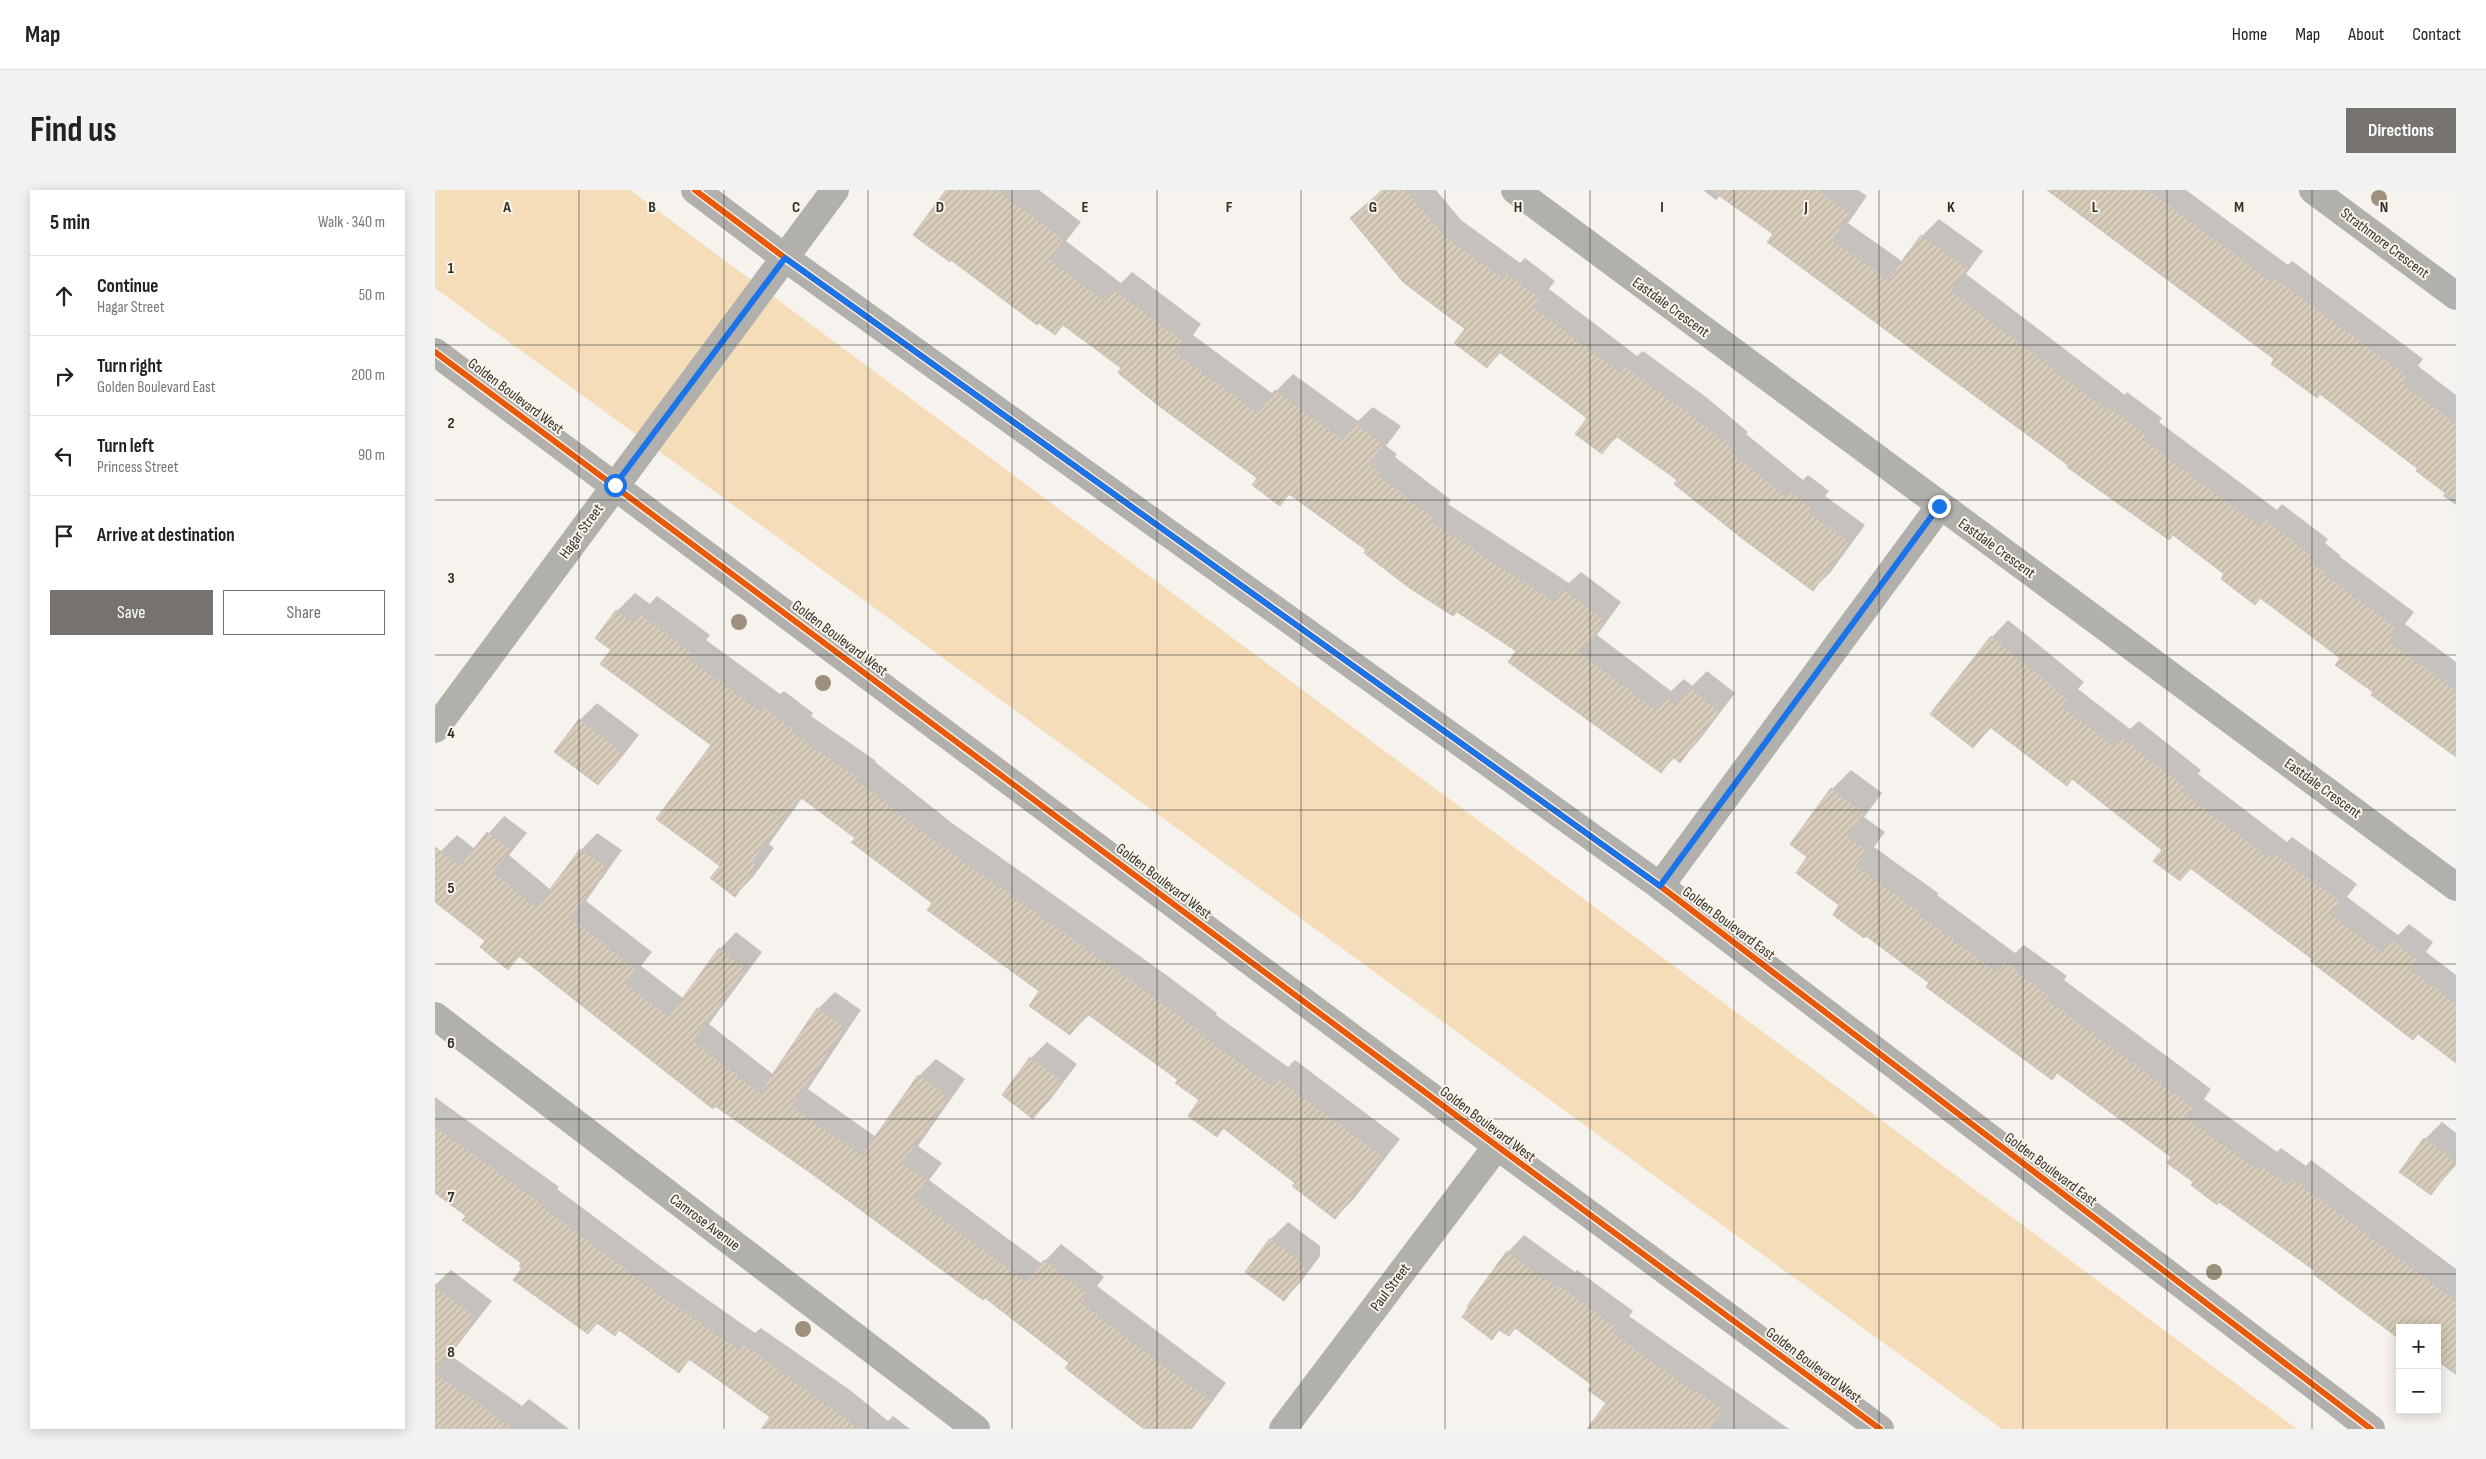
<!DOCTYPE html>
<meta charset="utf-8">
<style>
body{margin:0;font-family:"Sofia Sans Condensed",sans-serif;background:#f2f2f2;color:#222}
.controls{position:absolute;right:15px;bottom:15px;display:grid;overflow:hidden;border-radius:0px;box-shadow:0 2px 12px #0003}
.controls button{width:45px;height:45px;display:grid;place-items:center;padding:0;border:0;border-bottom:1px solid #e0e0e0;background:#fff;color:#222;font:25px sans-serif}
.stop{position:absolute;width:15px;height:15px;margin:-11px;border:4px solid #1a73e8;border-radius:50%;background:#fff}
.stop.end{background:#1a73e8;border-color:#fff;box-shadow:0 1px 5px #0008}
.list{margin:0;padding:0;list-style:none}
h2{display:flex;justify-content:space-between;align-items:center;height:65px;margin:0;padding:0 20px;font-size:21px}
h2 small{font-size:16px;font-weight:400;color:#767676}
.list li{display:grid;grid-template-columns:32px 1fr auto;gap:15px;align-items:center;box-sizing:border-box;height:80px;padding:0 20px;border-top:1px solid #e0e0e0}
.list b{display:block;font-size:19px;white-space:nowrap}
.list p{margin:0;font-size:16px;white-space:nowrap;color:#767676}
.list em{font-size:16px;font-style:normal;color:#767676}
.actions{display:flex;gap:10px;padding:15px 20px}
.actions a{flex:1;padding:11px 0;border:1px solid #76736f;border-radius:0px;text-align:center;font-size:18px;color:#76736f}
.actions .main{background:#76736f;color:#fff}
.icon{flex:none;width:28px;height:28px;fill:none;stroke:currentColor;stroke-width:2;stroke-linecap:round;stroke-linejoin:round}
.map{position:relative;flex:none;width:2021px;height:1239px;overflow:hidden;border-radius:0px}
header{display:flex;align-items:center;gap:30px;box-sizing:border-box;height:70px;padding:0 25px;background:#fff;border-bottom:1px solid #e0e0e0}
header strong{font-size:24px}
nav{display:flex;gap:28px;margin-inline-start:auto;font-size:18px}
.intro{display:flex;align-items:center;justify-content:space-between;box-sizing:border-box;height:120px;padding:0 30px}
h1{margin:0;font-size:35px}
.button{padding:12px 22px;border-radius:0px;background:#76736f;color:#fff;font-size:18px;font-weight:700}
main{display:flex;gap:30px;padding:0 30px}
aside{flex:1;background:#fff;border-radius:0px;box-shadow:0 2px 12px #0003}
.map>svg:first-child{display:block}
</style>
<header>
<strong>Map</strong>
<nav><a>Home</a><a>Map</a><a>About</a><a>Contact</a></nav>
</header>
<div class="intro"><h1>Find us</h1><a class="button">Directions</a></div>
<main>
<aside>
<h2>5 min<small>Walk · 340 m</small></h2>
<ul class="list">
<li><svg class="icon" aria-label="ahead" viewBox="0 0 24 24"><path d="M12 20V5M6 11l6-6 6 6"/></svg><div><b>Continue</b><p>Hagar Street</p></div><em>50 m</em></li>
<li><svg class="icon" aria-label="right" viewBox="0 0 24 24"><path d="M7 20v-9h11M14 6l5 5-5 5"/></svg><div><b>Turn right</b><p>Golden Boulevard East</p></div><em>200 m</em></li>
<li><svg class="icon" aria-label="left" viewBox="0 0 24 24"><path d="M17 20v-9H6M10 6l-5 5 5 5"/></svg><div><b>Turn left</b><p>Princess Street</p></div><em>90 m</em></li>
<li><svg class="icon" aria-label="arrive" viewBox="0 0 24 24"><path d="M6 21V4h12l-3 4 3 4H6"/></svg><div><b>Arrive at destination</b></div></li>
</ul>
<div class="actions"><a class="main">Save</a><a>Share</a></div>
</aside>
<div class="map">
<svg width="2021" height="1239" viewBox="0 0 2021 1239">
<defs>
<pattern id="building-hatch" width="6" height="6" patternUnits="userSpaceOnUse" patternTransform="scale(1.25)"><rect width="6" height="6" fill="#d8ccbb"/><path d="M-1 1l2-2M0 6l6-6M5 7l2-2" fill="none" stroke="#bab0a1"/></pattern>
</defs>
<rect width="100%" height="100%" fill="#f6f2ee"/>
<!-- grass -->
<polygon fill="#f6ddba" points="0,0 195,0 1862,1239 1567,1239 0,98"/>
<!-- shadow -->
<g fill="#0003">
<polygon points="514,0 604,0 646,32 631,51 686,93 697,82 766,134 758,145 838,204 858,184 923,231 938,217 966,236 951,256 962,264 960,267 1016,310 1013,314 1134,393 1146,382 1186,412 1162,445 1236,501 1249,489 1257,496 1272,481 1300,503 1262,553 1244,571 1240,567 1226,582 1083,461 855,304 845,314 824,288 688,178 630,134 620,143"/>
<polygon points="947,0 1001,0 1026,30 1085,73 1090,68 1120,91 1114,99 1202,166 1208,161 1271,207 1313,242 1311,244 1368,290 1373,285 1394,301 1390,306 1430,335 1395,383 1378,399 1243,290 1183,246 1167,262 1154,228 1066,162 1052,177 1031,139 917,28"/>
<polygon points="1268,0 1423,0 1432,6 1413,33 1468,72 1487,46 1504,29 1548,61 1531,84 1690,205 1692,202 1727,228 1724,232 1842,320 1847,314 1893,349 1890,353 1906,366 1905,367 1979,422 1970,434 2021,472 2021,566 1939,502 1907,468 1826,407 1820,413 1791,383 1340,44 1286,5 1281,10"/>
<polygon points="1612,0 1751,0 1853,75 1857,71 1988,169 1983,176 2021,205 2021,315 2008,306 2011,302 1985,279 1841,169"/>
<polygon points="200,403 215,414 222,406 275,445 271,450 345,504 349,501 378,523 376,526 441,571 440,572 517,633 730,784 782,823 781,825 853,877 860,870 965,949 918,1010 900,1028 861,992 789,938 782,945 766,909 744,889 655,824 635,844 606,800 422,647 368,607 334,654 339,658 318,687 300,705 286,675 278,555 178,460 182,421"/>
<polygon points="1573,430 1649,492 1643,499 1695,539 1704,531 1766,580 1763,584 1852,652 1857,647 1922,694 1912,707 1963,745 1974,734 1998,752 1991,762 2021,785 2021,871 1878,769 1757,678 1745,690 1728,660 1638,588 1632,595 1557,537 1538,557 1557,447"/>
<polygon points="162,513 204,545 179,577 163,594 145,530"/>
<polygon points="1416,580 1447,603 1429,627 1450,642 1439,657 1503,703 1502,705 1580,763 1589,755 1632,786 1629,790 1776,899 1769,909 1842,962 1846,958 1871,976 1876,970 2021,1079 2021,1185 2002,1171 2002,1138 1965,1138 1963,1146 1882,1081 1759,992 1738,967 1623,882 1617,888 1496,793 1406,715 1374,667 1357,653 1397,599"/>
<polygon points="69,626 92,643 74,665 116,700 146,660 162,643 187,660 151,711 217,762 206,776 249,809 285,759 301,742 327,762 274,834 339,885 383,819 400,802 426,820 373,899 441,947 484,886 501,869 530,889 483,956 507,973 494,990 607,1074 626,1054 669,1087 662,1096 791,1193 757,1239 711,1239 635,1173 550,1106 281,914 278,917 85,766 73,778 52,751 0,710 0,669 6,661 22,645 40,659"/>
<polygon points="612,852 642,874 615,910 598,927 596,868"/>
<polygon points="0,907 124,997 122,999 232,1081 320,1143 326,1138 415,1200 453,1231 458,1226 475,1239 327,1239 337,1227 256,1169 244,1181 185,1139 180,1144 163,1132 153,1143 88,1078 88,1073 32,1025 0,1002"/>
<polygon points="2007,932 2021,943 2021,975 1996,1003 1990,949"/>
<polygon points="853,1032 885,1056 885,1066 865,1093 849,1109 836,1049"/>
<polygon points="1089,1045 1140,1082 1142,1080 1198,1121 1194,1126 1354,1239 1157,1239 1172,1212 1159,1195 1081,1137 1074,1145 1066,1139 1057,1148 1073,1062"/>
<polygon points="16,1080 57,1111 15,1165 87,1216 94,1209 134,1239 0,1239 0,1095"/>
</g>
<!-- building -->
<g fill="url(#building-hatch)" stroke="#c7c4c0">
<polygon points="511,0 563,0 629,50 614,69 669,111 678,99 749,152 741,163 823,223 840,200 908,250 920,233 949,254 934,274 946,282 943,285 999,328 997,332 1118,411 1127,398 1170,430 1145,463 1219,519 1230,506 1240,514 1254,497 1284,521 1245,573 1238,567 1226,583 1073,472 1081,461 1022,422 1018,426 973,397 929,363 931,360 854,304 845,316 817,295 822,288 724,216 683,183 686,178 628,135 620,145 604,133 602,135 516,70 515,72 478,45"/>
<polygon points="948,0 971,0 1010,46 1068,89 1072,84 1105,108 1098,117 1186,183 1190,177 1254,223 1298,259 1296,262 1351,307 1355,301 1378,318 1374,323 1414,352 1378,401 1304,346 1239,294 1242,290 1181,246 1167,264 1140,244 1152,228 1064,162 1052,178 1019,153 1030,139 968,92 915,28"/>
<polygon points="1276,0 1383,0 1416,24 1397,50 1453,90 1486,45 1532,78 1516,101 1673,221 1675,218 1712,245 1709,250 1825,336 1830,330 1877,366 1874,370 1891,383 1889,384 1963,439 1954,451 2021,501 2021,567 1936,505 1938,502 1900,475 1905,468 1825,408 1820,415 1786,389 1789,384 1738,345 1734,350 1632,277 1633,275 1332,52 1338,44"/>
<polygon points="1612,0 1713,0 1836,91 1839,87 1972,186 1967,193 2021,234 2021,311 1981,281 1983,279 1885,204 1882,208 1836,174 1839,169"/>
<polygon points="181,420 197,432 204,423 258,464 254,469 327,522 330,518 361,542 359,544 425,589 423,591 499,650 712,802 765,841 764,843 836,895 841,887 948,967 900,1029 857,996 860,993 788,938 782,947 753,926 764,910 740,893 743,890 651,823 635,845 594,816 604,801 492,720 497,713 416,652 420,648 365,607 317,672 322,676 300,707 275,688 285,676 221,629 276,555 165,474 176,460 160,448"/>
<polygon points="1556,446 1633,509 1627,516 1679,556 1686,547 1750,597 1747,601 1835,669 1839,663 1906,712 1896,724 1947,763 1957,750 1982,769 1975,779 2021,814 2021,873 1983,844 1978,850 1875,771 1877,769 1755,678 1745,691 1718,671 1727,660 1637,589 1632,596 1555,537 1538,558 1495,524"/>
<polygon points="144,529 188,563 163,595 119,562"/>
<polygon points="1396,598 1429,623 1412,646 1432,661 1421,676 1485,722 1484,724 1562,782 1570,772 1614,805 1611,809 1759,918 1752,928 1823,980 1827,976 1852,994 1857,988 2021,1111 2021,1183 2002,1169 2002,1138 1965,1138 1963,1148 1878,1084 1880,1081 1784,1012 1782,1015 1756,995 1758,992 1732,973 1736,967 1622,883 1617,890 1491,797 1494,793 1431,746 1429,748 1398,725 1404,715 1361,683 1372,667 1355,654"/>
<polygon points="52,642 76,660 58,682 101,718 145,659 172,677 136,728 201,779 190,793 234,827 284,758 311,779 258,851 325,903 382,818 410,837 357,916 427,965 483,885 514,907 467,973 492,990 479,1008 592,1092 609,1070 653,1104 646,1113 776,1211 754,1239 709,1239 630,1178 634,1173 550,1108 548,1110 377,984 280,916 278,919 84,766 73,780 45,757 50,751 0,712 0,657 25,676"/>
<polygon points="595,867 627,891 598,929 567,905"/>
<polygon points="0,937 108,1014 106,1016 216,1098 304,1160 308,1154 425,1239 326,1239 335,1227 254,1169 244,1183 184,1140 180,1146 162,1133 153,1144 78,1090 87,1078 84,1076 86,1073 27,1030 31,1026 0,1003"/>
<polygon points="1989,948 2021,972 1996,1005 1964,982"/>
<polygon points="835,1048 869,1073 869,1084 849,1111 810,1082"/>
<polygon points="1072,1061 1123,1098 1125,1096 1182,1138 1178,1143 1258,1201 1260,1199 1288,1220 1274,1239 1152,1239 1171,1213 1153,1200 1157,1195 1080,1138 1074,1146 1064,1140 1057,1150 1027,1127 1034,1117 1032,1116"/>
<polygon points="0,1097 36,1124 36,1136 0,1182"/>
<polygon points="0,1183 79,1239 0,1239"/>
</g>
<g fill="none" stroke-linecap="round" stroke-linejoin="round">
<!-- minor -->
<g stroke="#b1b0ad" stroke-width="28">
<polyline points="260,0 350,68 1225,696 1936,1239"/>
<polyline points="1080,0 2021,697"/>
<polyline points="1878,0 2021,106"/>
<polyline points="0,162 1062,956 1445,1239"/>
<polyline points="0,539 400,0"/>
<polyline points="1225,696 1505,316"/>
<polyline points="0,826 541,1239"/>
<polyline points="848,1239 1062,956"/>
</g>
<!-- cycleway casing -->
<g stroke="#faf3ea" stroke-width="9">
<g id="cycleway">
<polyline points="260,0 350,68 1225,696 1936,1239"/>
<polyline points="0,162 1062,956 1445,1239"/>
</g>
</g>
<!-- cycleway -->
<use href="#cycleway" stroke="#e8590c" stroke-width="6"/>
</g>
<!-- trees -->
<g fill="#9d907c">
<circle cx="1944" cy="8" r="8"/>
<circle cx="304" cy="432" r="8"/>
<circle cx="388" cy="493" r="8"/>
<circle cx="1779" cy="1082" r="8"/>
<circle cx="368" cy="1139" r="8"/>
</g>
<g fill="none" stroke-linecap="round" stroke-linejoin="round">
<!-- route -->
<polyline stroke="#1a73e8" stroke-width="6" points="180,295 350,68 1225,696 1504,316"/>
</g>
<!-- grid -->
<path fill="none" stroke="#312f2b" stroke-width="1" stroke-opacity="0.55" d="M 144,0 L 144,1239M 289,0 L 289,1239M 433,0 L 433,1239M 577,0 L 577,1239M 722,0 L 722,1239M 866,0 L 866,1239M 1010,0 L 1010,1239M 1155,0 L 1155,1239M 1299,0 L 1299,1239M 1444,0 L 1444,1239M 1588,0 L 1588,1239M 1732,0 L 1732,1239M 1877,0 L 1877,1239M 0,155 L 2021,155M 0,310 L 2021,310M 0,465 L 2021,465M 0,620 L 2021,620M 0,774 L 2021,774M 0,929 L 2021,929M 0,1084 L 2021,1084"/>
<g text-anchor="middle" stroke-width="4" stroke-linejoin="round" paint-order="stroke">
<!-- street labels -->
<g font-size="15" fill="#312f2b" stroke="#faf3ea">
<text transform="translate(1950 53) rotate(37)" y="5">Strathmore Crescent</text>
<text transform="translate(1236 117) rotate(36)" y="5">Eastdale Crescent</text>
<text transform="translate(81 206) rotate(37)" y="5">Golden Boulevard West</text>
<text transform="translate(146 341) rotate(-54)" y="5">Hagar Street</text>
<text transform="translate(1562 358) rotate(36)" y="5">Eastdale Crescent</text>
<text transform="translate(405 448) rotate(37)" y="5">Golden Boulevard West</text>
<text transform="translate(1888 598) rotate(36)" y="5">Eastdale Crescent</text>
<text transform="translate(729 691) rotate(37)" y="5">Golden Boulevard West</text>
<text transform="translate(1294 733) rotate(37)" y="5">Golden Boulevard East</text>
<text transform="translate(1053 934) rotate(37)" y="5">Golden Boulevard West</text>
<text transform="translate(1616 979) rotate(37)" y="5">Golden Boulevard East</text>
<text transform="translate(270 1032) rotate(37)" y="5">Camrose Avenue</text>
<text transform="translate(955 1097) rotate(-53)" y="5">Paul Street</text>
<text transform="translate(1379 1175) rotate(37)" y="5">Golden Boulevard West</text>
</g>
</g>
<g font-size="16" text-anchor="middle" font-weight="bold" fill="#312f2b" stroke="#faf3ea" stroke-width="4" stroke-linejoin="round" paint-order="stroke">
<text x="72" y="22">A</text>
<text x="217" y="22">B</text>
<text x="361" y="22">C</text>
<text x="505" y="22">D</text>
<text x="650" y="22">E</text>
<text x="794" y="22">F</text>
<text x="938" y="22">G</text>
<text x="1083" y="22">H</text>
<text x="1227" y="22">I</text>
<text x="1371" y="22">J</text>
<text x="1516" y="22">K</text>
<text x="1660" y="22">L</text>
<text x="1804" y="22">M</text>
<text x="1949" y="22">N</text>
<text x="16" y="83">1</text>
<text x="16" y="238">2</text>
<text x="16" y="393">3</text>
<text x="16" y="548">4</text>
<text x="16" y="703">5</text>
<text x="16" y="858">6</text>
<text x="16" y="1012">7</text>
<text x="16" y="1167">8</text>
</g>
</svg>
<div class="controls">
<button>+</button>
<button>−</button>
</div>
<div class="stop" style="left:180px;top:295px"></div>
<div class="stop end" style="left:1504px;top:316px"></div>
</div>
</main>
